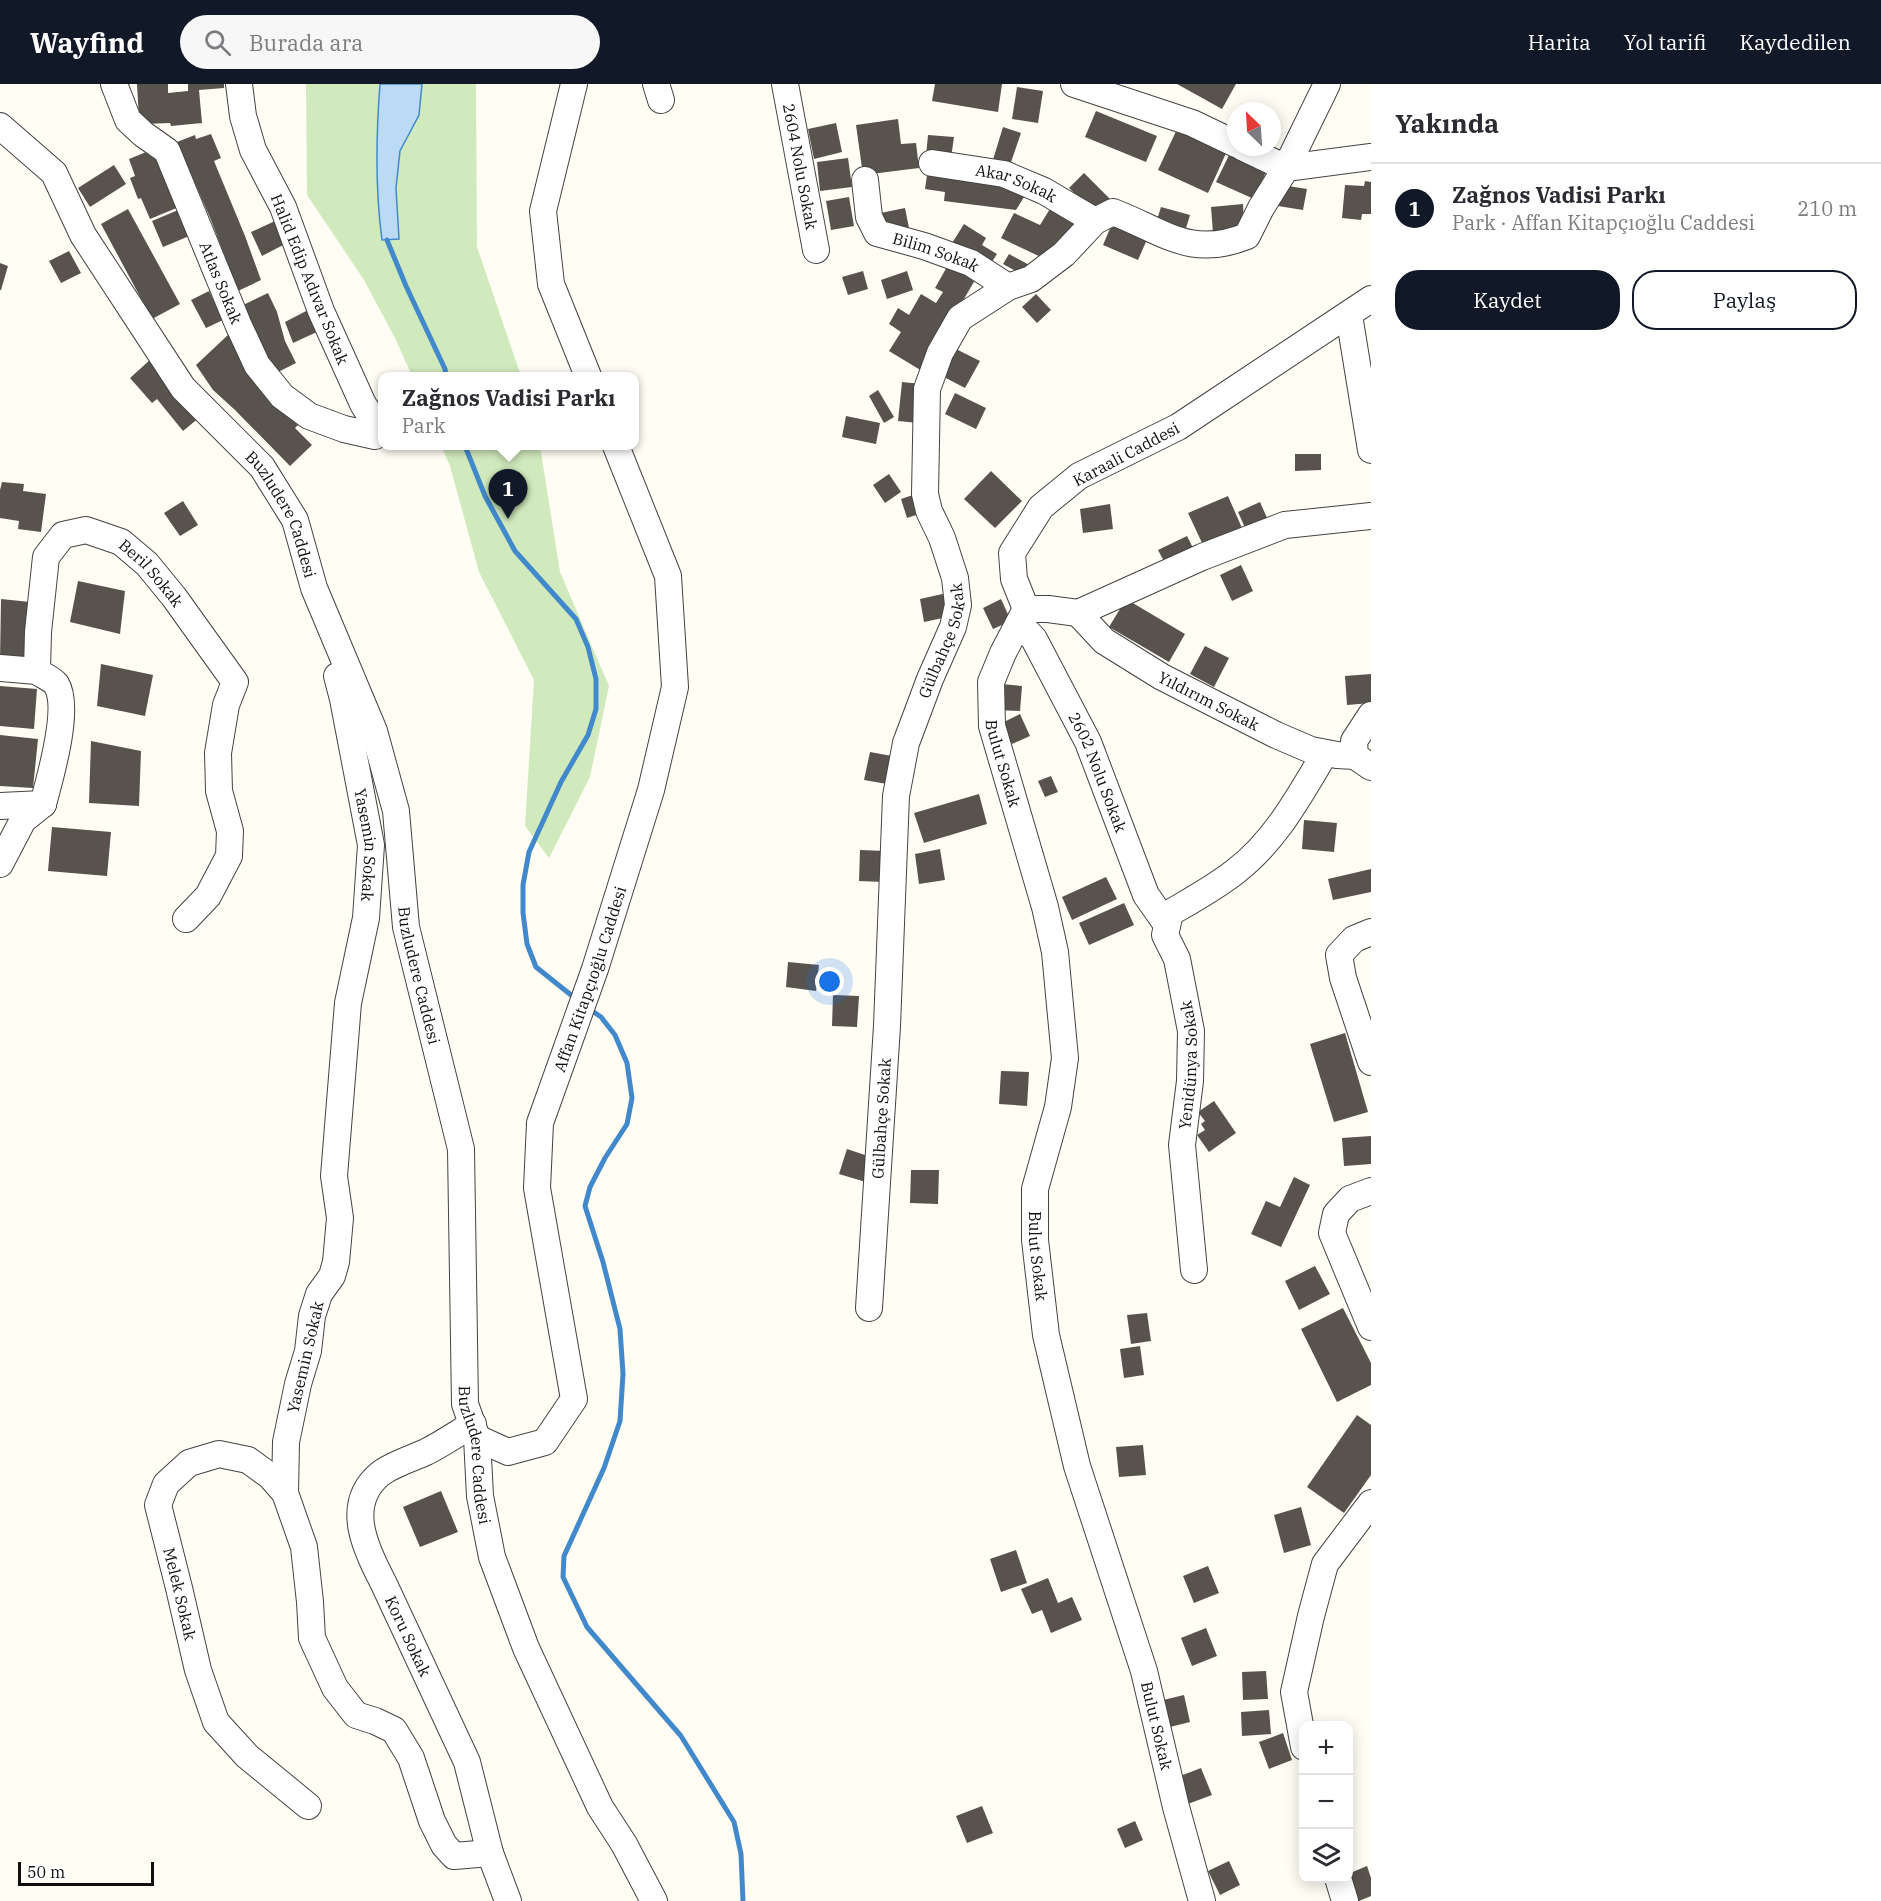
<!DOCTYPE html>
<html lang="tr">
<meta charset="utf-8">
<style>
body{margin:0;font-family:"IBM Plex Serif",serif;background:#f7f7f7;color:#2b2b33}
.controls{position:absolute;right:18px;bottom:18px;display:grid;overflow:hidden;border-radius:12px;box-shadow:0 3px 15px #0003}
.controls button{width:54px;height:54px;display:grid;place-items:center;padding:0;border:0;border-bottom:2px solid #e1e1e2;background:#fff;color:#2b2b33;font:30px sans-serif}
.compass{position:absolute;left:1227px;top:18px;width:54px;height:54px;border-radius:50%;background:#fff;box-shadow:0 3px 15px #0003;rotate:335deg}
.scale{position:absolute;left:18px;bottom:15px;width:136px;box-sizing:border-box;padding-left:6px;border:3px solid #101010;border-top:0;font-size:16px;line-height:21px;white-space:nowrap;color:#101010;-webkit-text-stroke:4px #fff;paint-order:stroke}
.you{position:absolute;left:830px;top:898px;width:21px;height:21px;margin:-15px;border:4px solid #fff;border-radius:50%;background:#1a73e8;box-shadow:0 0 0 9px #1a73e833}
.badge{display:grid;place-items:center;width:39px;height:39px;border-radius:50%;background:#111827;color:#fff;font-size:20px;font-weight:700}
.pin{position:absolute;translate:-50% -50px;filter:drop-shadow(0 2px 3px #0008)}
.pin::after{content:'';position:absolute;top:32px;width:21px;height:18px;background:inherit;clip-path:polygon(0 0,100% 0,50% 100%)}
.popup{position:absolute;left:378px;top:288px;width:261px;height:78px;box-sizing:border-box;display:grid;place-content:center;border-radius:12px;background:#fff;filter:drop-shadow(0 2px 4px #0005);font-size:20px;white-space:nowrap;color:#7c7c81}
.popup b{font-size:22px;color:#2b2b33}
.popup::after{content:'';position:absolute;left:50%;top:100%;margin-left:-12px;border:12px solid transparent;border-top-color:#fff}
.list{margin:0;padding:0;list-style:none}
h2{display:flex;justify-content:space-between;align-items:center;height:78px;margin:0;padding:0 24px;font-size:26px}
h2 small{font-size:20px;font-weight:400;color:#7c7c81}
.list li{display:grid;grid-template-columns:39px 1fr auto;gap:18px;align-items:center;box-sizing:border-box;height:90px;padding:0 24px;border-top:2px solid #e1e1e2}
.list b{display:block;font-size:22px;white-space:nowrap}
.list p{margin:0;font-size:20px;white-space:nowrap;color:#7c7c81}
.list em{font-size:20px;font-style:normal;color:#7c7c81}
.actions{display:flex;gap:12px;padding:18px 24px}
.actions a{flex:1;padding:14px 0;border:2px solid #111827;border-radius:24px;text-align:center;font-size:21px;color:#111827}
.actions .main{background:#111827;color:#fff}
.icon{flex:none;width:33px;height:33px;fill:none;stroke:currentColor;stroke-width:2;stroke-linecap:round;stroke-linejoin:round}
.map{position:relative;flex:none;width:1371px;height:1817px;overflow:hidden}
header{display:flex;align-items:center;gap:36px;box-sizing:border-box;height:84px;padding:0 30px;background:#111827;color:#fff}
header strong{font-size:28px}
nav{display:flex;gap:33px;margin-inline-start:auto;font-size:21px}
.search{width:420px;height:54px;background:#f7f7f7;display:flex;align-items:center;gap:15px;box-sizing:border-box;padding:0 21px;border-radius:33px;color:#7c7c81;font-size:22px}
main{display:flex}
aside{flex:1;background:#fff}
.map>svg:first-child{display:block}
</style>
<header>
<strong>Wayfind</strong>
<div class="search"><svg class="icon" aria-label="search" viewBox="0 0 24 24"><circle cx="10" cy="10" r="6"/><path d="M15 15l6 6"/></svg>Burada ara</div>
<nav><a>Harita</a><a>Yol tarifi</a><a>Kaydedilen</a></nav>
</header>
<main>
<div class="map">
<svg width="1371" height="1817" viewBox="0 0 1371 1817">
<rect width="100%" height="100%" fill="#fffdf4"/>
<!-- green -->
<g fill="#d1eabd">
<polygon points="306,0 476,0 477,163 521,292 412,292 395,254 364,196 307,111"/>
<polygon points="441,362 540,362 560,488 609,602 590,693 549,774 525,742 534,596 479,488 450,382"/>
</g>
<!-- water -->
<path fill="#badaf5" stroke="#4289cb" stroke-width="1.5" d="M 380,0 L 422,0 L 419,31 L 400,67 L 396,104 L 399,155 L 382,156 C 375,105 376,52 380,0 Z"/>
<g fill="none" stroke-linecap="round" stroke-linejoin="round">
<!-- stream -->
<g stroke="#4289cb" stroke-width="5">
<polyline points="387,156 406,202 445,285 446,292"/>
<polyline points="465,362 485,412 515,467 576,535 588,563 596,595 596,625 588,651 561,698 529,768 523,801 523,829 527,860 536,883 576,915"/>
<polyline points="588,924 601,933 615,951 627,979 632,1014 627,1040 605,1074 590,1103 585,1122 603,1178 620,1245 623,1290 620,1337 604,1384 564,1472 563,1493 587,1543 681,1652 734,1738 741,1770 743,1817"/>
</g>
</g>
<!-- building -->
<g fill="#59534d">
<polygon points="137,0 168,0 168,9 188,7 188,0 224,0 224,4 199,6 202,39 171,42 170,39 145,40 145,33 139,34"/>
<polygon points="935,0 1002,0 998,28 932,17"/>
<polygon points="1177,0 1236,0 1222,25"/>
<polygon points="1017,3 1043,7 1038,39 1012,35"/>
<polygon points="1096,27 1157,52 1146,78 1085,53"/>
<polygon points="898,35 901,60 916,59 919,84 863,91 856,41"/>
<polygon points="836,39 842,68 814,75 808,45"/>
<polygon points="1003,43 1021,49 1009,84 992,79"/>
<polygon points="1177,45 1227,67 1208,109 1158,86"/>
<polygon points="211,50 221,74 214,77 245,152 261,196 238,207 211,136 177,58 195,51 196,55"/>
<polygon points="928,51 954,53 951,74 926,72"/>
<polygon points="156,64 179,123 150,135 141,114 138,115 130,94 135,92 129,75"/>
<polygon points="1231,67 1268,84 1254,115 1216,98"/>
<polygon points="848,74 852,103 820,107 817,78"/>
<polygon points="114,81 126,100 90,123 78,104"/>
<polygon points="928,84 1029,105 1016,126 944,117 945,108 925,105"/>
<polygon points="1084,89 1111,116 1097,131 1069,104"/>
<polygon points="1365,97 1371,98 1371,130 1362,130 1361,136 1342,134 1345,101 1364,102"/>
<polygon points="1282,101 1307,105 1303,126 1278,122"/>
<polygon points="849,113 854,142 831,146 826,117"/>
<polygon points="1053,120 1083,137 1065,154 1062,153 1047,176 1001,154 1014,129 1040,141"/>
<polygon points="1243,120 1244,141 1213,149 1211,123"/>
<polygon points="1161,123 1190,131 1184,151 1155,142"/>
<polygon points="183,124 194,150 163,163 152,137"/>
<polygon points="905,124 909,144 880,149 876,130"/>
<polygon points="128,125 180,220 152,235 101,140"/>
<polygon points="1114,135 1149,151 1138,176 1103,161"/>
<polygon points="275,137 287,159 262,172 251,148"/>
<polygon points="964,140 986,154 982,161 997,170 986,187 949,164"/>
<polygon points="69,167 81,189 61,199 49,177"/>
<polygon points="1009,170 1033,183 1027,193 1003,180"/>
<polygon points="0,179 8,182 1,206 0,206"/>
<polygon points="948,181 975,196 922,287 889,267 901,248 889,240 898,224 909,231 921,210 936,219 943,208 935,204"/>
<polygon points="863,187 868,205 848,211 842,193"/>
<polygon points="907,187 913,206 887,215 881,196"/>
<polygon points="209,207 223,236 206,244 191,216"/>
<polygon points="268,209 277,228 285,257 296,279 272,291 241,222"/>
<polygon points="1036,210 1051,226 1037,239 1022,223"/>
<polygon points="308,226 319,247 293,259 285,238"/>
<polygon points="229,250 300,339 295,344 312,361 290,382 235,326 213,306 196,281"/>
<polygon points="956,265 980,277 965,304 942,292"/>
<polygon points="151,275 200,333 183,347 157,315 152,319 130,294"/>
<polygon points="902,298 922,300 918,339 898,337"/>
<polygon points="878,306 894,333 884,339 869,312"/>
<polygon points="955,309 986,324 976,345 945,330"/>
<polygon points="846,332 880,339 876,360 842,353"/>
<polygon points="1295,370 1321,370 1321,386 1295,387"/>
<polygon points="991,387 1022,417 995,444 964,415"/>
<polygon points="889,390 901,408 885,419 873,401"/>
<polygon points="2,398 24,400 23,407 46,410 41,448 18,445 19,437 0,434 0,406"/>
<polygon points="919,409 925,428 907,434 901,415"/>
<polygon points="1228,412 1242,444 1203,461 1188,429"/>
<polygon points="183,417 198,441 180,452 164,429"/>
<polygon points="1260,418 1268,436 1246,446 1238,428"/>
<polygon points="1110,420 1113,445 1083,449 1080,425"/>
<polygon points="1187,452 1195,468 1167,483 1158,466"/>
<polygon points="1241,481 1253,507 1232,517 1220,491"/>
<polygon points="78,497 125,507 120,550 70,538"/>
<polygon points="947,509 952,532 924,538 920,515"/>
<polygon points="1,515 30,518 25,579 0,577"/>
<polygon points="1001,515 1011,537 993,545 983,524"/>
<polygon points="1126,515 1185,550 1169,578 1109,543"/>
<polygon points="1205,562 1229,574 1214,603 1190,590"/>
<polygon points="101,580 153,591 145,632 97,622"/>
<polygon points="1371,590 1371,619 1347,621 1345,592"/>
<polygon points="1001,600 1022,602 1020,627 998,626"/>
<polygon points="0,602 37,605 34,645 0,642"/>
<polygon points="1020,630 1030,652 1012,660 1002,639"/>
<polygon points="0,651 38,655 33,704 0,702"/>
<polygon points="91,657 141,667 139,722 89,719"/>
<polygon points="870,668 892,672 887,700 864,696"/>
<polygon points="1051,692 1058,708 1045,713 1038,697"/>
<polygon points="979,710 987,740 924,759 914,729"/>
<polygon points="1304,736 1337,739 1334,768 1302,765"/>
<polygon points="52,743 111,748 107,792 48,787"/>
<polygon points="940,765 945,796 919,800 915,770"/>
<polygon points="860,766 886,767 884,798 859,797"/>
<polygon points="1371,785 1371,808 1333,816 1328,795"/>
<polygon points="1106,793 1117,815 1072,836 1062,813"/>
<polygon points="1124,819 1134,841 1089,861 1079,839"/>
<polygon points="788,878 819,881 816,907 786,903"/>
<polygon points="833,911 859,912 857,943 832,942"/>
<polygon points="1345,949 1368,1028 1334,1038 1310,960"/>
<polygon points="1001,987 1029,988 1027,1022 999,1020"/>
<polygon points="1214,1017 1236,1049 1209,1068 1197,1051 1205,1046 1201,1040 1205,1037 1198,1028"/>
<polygon points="1371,1052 1371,1080 1344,1082 1342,1054"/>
<polygon points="847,1065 877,1075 869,1099 839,1090"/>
<polygon points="911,1086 939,1086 938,1120 910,1119"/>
<polygon points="1294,1093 1310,1101 1281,1163 1251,1150 1266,1117 1280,1123"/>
<polygon points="1315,1182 1330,1210 1299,1226 1285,1197"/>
<polygon points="1343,1224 1371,1279 1371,1301 1337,1318 1301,1245"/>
<polygon points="1147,1229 1151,1257 1131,1260 1127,1231"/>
<polygon points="1140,1262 1144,1291 1124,1294 1120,1265"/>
<polygon points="1357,1331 1371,1341 1371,1391 1344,1429 1307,1403"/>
<polygon points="1143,1361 1146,1391 1119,1393 1116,1363"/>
<polygon points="441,1407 458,1448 420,1463 403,1423"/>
<polygon points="1301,1423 1311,1461 1284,1469 1274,1431"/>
<polygon points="1016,1466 1027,1499 1001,1508 990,1475"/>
<polygon points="1208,1482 1219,1509 1194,1519 1183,1492"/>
<polygon points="1048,1494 1058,1519 1072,1513 1082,1536 1051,1549 1042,1526 1032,1530 1021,1505"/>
<polygon points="1206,1544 1217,1572 1192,1582 1181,1554"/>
<polygon points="1266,1587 1268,1615 1243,1616 1242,1588"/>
<polygon points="1184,1611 1190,1638 1166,1644 1159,1617"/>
<polygon points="1269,1626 1271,1650 1242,1652 1241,1628"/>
<polygon points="1283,1649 1292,1676 1269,1685 1259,1658"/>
<polygon points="1201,1684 1212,1711 1185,1721 1175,1694"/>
<polygon points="982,1722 993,1749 967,1759 956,1732"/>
<polygon points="1135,1737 1143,1756 1125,1764 1117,1745"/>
<polygon points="1229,1777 1240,1801 1220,1811 1208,1787"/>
<polygon points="1367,1782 1371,1794 1371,1812 1359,1817 1352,1817 1348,1790"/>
</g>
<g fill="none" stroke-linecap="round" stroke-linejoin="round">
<!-- minor casing -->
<g stroke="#434343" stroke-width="28">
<g id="minor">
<path id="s1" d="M 114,0 L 128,36 L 143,50 L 167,67 L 238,240 L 257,281 L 282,312 L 309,332 L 344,345 L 375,352 L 378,344 L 363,320 L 321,227 L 283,123 L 253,66 L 243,32 L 239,0"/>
<polyline points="574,0 543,127 551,200 588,292"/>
<polyline points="656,0 661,16"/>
<path id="s2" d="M 785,0 L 816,166"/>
<polyline points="1074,0 1192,39 1236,60"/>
<path id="s3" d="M 0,42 L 54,89 L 83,151 L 183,304 L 262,383 L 295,436 L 314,504 L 374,647 L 396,727 L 406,843 L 461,1065 L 465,1320 L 477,1354 L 480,1412 L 492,1473 L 526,1564 L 600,1723 L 624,1760 L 654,1817"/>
<polyline points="1242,63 1286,84 1371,73"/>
<path id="s4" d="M 932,79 L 1004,90 L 1044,107 L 1095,137"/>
<path id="s5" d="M 865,96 L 869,133 L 877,149 L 924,162 L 971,179 L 1008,203"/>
<polyline points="1371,215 1178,343 1079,392 1041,423 1012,469 1014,495 1026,525 1048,525 1078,529 1202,473 1285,441 1371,432"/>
<polyline points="1349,231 1371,366"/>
<path id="s6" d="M 1026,525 L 1003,569 L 991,598 L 992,642 L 1045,823 L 1055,868 L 1065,974 L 1058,1023 L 1035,1105 L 1035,1156 L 1046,1251 L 1077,1382 L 1144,1587 L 1176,1723 L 1202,1817"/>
<path id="s7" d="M 1078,529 L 1104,557 L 1162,593 L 1276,651 L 1311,666 L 1337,671 L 1355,672"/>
<path id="s8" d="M 1019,539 L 1034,555 L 1088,658 L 1146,811 L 1167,841"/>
<polyline points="0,584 37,587"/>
<path id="s9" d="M 337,592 L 343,615 L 371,761 L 366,834 L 348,919 L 334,1092 L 340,1134 L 336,1178 L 332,1192 L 319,1210 L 312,1232 L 308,1267 L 298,1300 L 286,1358 L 285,1409 L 304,1463 L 310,1518 L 312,1554 L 335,1604 L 356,1631 L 375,1637 L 394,1646 L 411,1674 L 432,1737 L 444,1761 L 454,1772 L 490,1769"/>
<polyline points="1371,631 1354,657 1355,672 1371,683"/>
<path id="s10" d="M 43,720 C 50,694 71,623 56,600 C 52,595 42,591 37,587 L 38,548 L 46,473 L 63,451 L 86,446 L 121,458 L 147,480 L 174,513 L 235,598 L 226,621 L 218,669 L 219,707 L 230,747 L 229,772 L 208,812 L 186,835"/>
<polyline points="0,722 43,720"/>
<polyline points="0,780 23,736 43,720"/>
<polyline points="1371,848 1354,855 1339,871 1343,894 1371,978"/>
<polyline points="1371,1107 1350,1115 1336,1130 1332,1149 1371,1243"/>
<path id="s11" d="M 1194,1186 L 1182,1061 L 1190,997 L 1191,947 L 1177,875 L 1165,851 L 1170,829 C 1192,816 1216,803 1236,787 C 1276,756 1300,711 1325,669"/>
<path id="s12" d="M 869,1224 L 887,942 L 896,712 L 906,659 L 930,595 L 953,543 L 958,521 L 955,494 L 942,454 L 929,427 L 925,410 L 927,305 L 940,269 L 960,234 L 1008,203 L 1031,195 L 1064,170 L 1095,137 L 1113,128 C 1163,147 1190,175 1247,152 L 1261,124 L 1286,84 L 1327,0"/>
<path id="s13" d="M 473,1340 C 458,1349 442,1360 426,1368 C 413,1374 391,1381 380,1390 C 344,1420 365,1464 383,1498 L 467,1678 L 490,1769 L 508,1817"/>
<path id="s14" d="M 477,1354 L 508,1368 L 545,1358 L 574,1315 L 537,1104 L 540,1039 L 595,885 L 651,706 L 675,603 L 668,492 L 616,362"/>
<path id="s15" d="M 285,1409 L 270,1392 L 248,1376 L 219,1370 L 189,1379 L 166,1400 L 158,1421 L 179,1504 L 198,1586 L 216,1638 L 247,1672 L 308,1722"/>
<polyline points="1304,1663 1294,1608 1311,1532 1325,1480 1371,1419"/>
<polyline points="1338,1794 1345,1817"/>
</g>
</g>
<!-- minor -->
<use href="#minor" stroke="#fff" stroke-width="26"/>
</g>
<g text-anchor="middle" stroke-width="6" stroke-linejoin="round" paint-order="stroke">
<!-- street labels -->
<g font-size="16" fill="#101010" stroke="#fff">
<text dy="6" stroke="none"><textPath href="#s2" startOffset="84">2604 Nolu Sokak</textPath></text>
<text dy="6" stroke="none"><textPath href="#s4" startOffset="87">Akar Sokak</textPath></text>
<text dy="6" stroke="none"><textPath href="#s5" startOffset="117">Bilim Sokak</textPath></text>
<text transform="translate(310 195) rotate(68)" y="6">Halid Edip Adıvar Sokak</text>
<text dy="6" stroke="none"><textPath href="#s1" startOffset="231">Atlas Sokak</textPath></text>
<text transform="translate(1126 370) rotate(-28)" y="6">Karaali Caddesi</text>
<text dy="6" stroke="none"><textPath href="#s3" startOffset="486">Buzludere Caddesi</textPath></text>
<text dy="6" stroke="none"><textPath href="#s10" startOffset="392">Beril Sokak</textPath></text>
<text dy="6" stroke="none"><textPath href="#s12" startOffset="676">Gülbahçe Sokak</textPath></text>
<text dy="6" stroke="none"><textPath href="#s7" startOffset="159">Yıldırım Sokak</textPath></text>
<text dy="6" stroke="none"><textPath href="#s6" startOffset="164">Bulut Sokak</textPath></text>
<text dy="6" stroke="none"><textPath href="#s8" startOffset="170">2602 Nolu Sokak</textPath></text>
<text dy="6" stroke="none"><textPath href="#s9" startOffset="172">Yasemin Sokak</textPath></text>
<text dy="6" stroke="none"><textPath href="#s3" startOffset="972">Buzludere Caddesi</textPath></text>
<text dy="6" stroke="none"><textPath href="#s14" startOffset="556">Affan Kitapçıoğlu Caddesi</textPath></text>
<text dy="6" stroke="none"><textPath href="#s11" startOffset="206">Yenidünya Sokak</textPath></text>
<text dy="6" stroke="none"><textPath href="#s12" startOffset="190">Gülbahçe Sokak</textPath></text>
<text dy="6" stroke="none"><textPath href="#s6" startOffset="668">Bulut Sokak</textPath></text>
<text transform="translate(305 1273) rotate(-77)" y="6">Yasemin Sokak</text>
<text dy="6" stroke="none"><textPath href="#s3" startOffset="1458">Buzludere Caddesi</textPath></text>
<text dy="6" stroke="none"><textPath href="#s15" startOffset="256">Melek Sokak</textPath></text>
<text dy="6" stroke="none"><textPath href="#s13" startOffset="284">Koru Sokak</textPath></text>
<text dy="6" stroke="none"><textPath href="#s6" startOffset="1154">Bulut Sokak</textPath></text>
</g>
</g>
</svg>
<div class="controls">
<button>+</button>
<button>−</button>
<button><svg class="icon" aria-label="layers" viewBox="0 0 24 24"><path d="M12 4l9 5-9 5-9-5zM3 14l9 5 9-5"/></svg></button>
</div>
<svg class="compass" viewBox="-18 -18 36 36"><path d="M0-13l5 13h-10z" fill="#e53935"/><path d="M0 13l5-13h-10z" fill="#7c7c81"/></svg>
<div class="scale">50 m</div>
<div class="you"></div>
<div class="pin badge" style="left:508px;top:435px">1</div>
<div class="popup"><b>Zağnos Vadisi Parkı</b>Park</div>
</div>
<aside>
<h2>Yakında<small></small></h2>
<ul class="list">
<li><span class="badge">1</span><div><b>Zağnos Vadisi Parkı</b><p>Park · Affan Kitapçıoğlu Caddesi</p></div><em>210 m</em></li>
</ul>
<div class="actions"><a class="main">Kaydet</a><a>Paylaş</a></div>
</aside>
</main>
